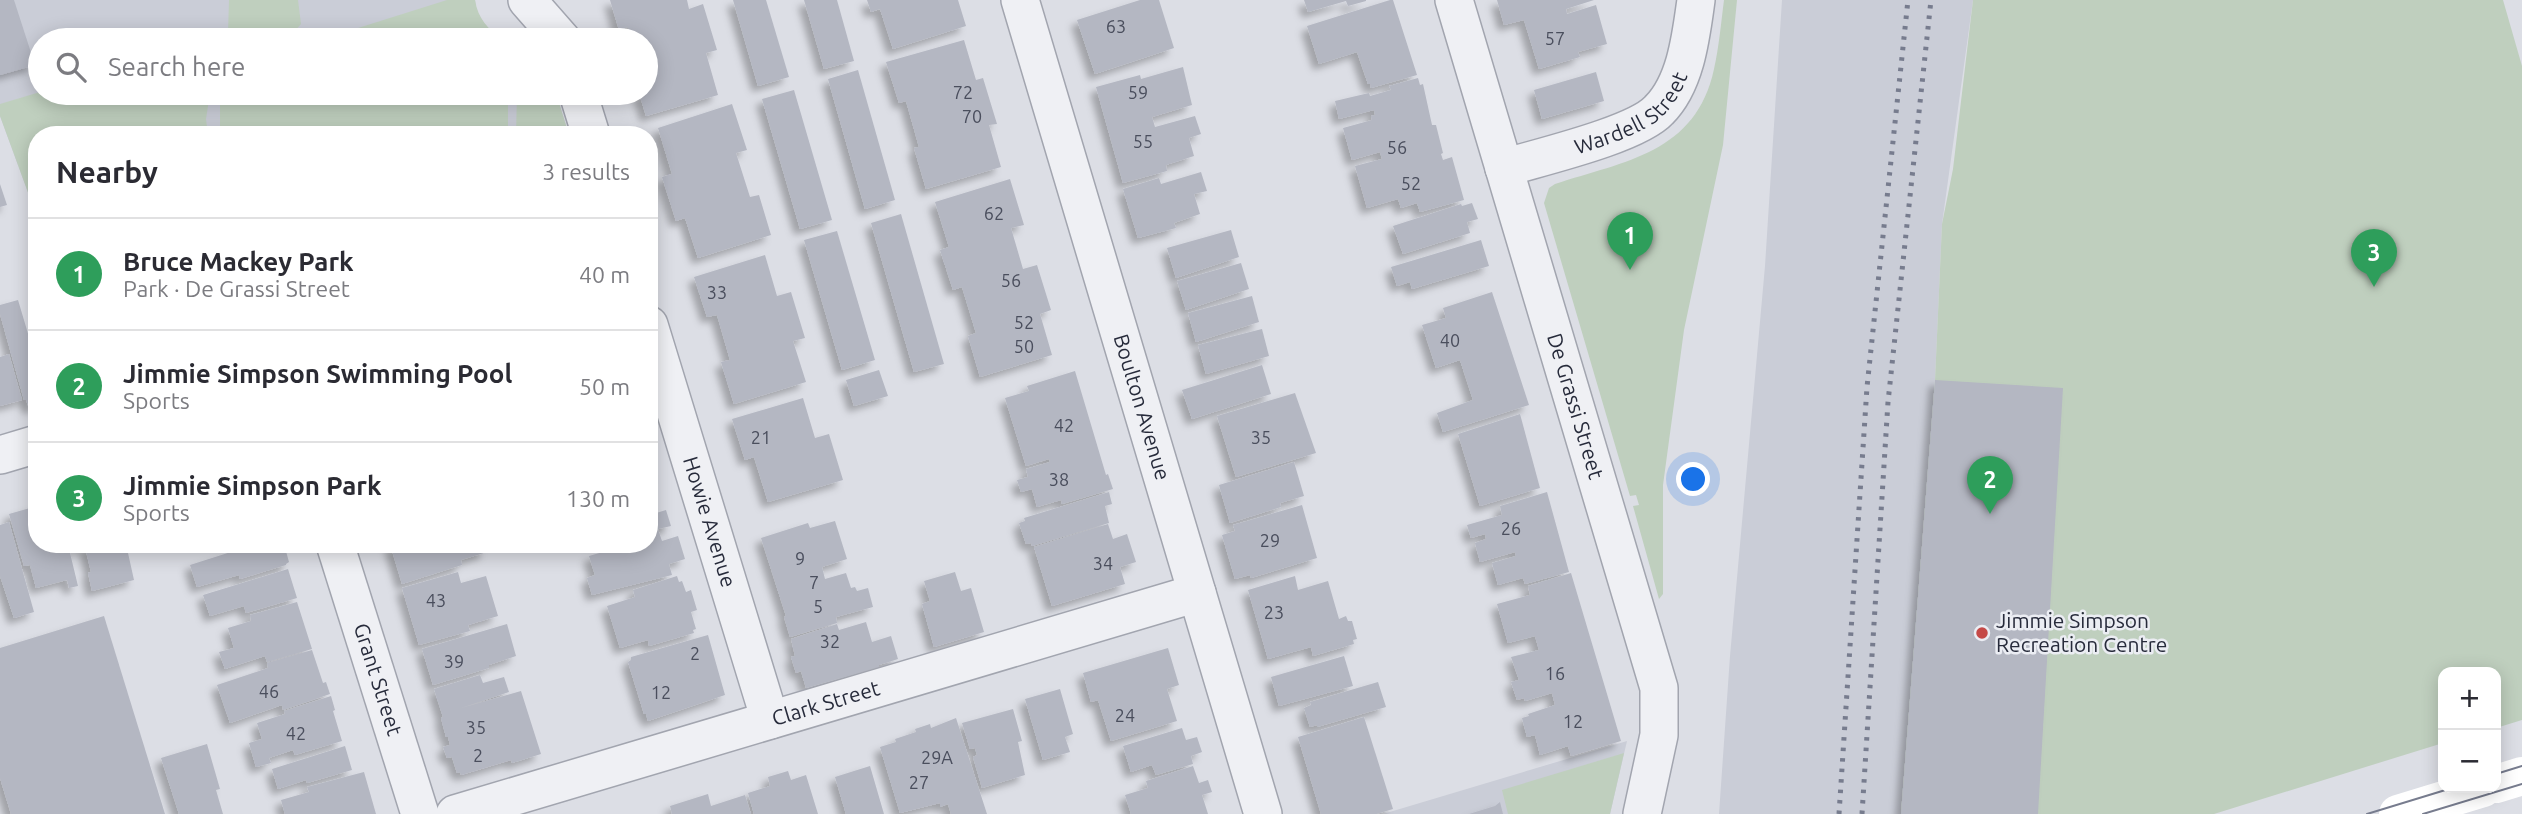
<!DOCTYPE html>
<meta charset="utf-8">
<style>
body{margin:0;font-family:Ubuntu,sans-serif;background:#f7f7f7;color:#2b2b33}
.controls{position:absolute;right:21px;bottom:21px;display:grid;overflow:hidden;border-radius:14px;box-shadow:0 4px 18px #0003}
.controls button{width:63px;height:63px;display:grid;place-items:center;padding:0;border:0;border-bottom:2px solid #e1e1e2;background:#fff;color:#2b2b33;font:35px sans-serif}
.you{position:absolute;left:1694px;top:480px;width:24px;height:24px;margin:-18px;border:5px solid #fff;border-radius:50%;background:#1a73e8;box-shadow:0 0 0 10px #1a73e833}
.badge{display:grid;place-items:center;width:46px;height:46px;border-radius:50%;background:#0f766e;color:#fff;font-size:23px;font-weight:700}
.pin{position:absolute;translate:-50% -58px;filter:drop-shadow(0 2px 4px #0008)}
.pin::after{content:'';position:absolute;top:37px;width:24px;height:21px;background:inherit;clip-path:polygon(0 0,100% 0,50% 100%)}
.list{margin:0;padding:0;list-style:none}
h2{display:flex;justify-content:space-between;align-items:center;height:91px;margin:0;padding:0 28px;font-size:30px}
h2 small{font-size:23px;font-weight:400;color:#7c7c81}
.list li{display:grid;grid-template-columns:46px 1fr auto;gap:21px;align-items:center;box-sizing:border-box;height:112px;padding:0 28px;border-top:2px solid #e1e1e2}
.list b{display:block;font-size:26px;white-space:nowrap}
.list p{margin:0;font-size:23px;white-space:nowrap;color:#7c7c81}
.list em{font-size:23px;font-style:normal;color:#7c7c81}
.icon{flex:none;width:38px;height:38px;fill:none;stroke:currentColor;stroke-width:2;stroke-linecap:round;stroke-linejoin:round}
.map{position:relative;flex:none;width:2522px;height:814px;overflow:hidden}
.search{position:absolute;background:#fff;box-shadow:0 4px 18px #0003;left:28px;top:28px;width:630px;height:77px;display:flex;align-items:center;gap:18px;box-sizing:border-box;padding:0 24px;border-radius:38px;color:#7c7c81;font-size:26px}
.panel{position:absolute;background:#fff;box-shadow:0 4px 18px #0003;left:28px;top:126px;width:630px;height:427px;border-radius:28px}
.map>svg:first-child{display:block}
</style>
<div class="map">
<svg width="2522" height="814" viewBox="0 0 2522 814">
<defs>
<filter id="shadow"><feDropShadow dx="-6" dy="6" stdDeviation="3.5" flood-color="#0004"/></filter>
</defs>
<rect width="100%" height="100%" fill="#dcdee5"/>
<!-- built -->
<g fill="#cacdd7">
<polygon points="0,0 475,0 477,13 487,28 503,40 40,40 40,93 556,93 569,135 37,135 37,217 0,116"/>
<polygon points="1782,0 1973,0 1942,224 1935,380 1901,814 1719,814 1730,656 1765,266"/>
<polygon points="1627,741 1610,814 1383,814"/>
</g>
<!-- green -->
<g fill="#bfcfbe">
<polygon points="229,0 298,0 301,24 287,40 232,40 228,33"/>
<path d="M 447,0 L 475,0 C 478,19 488,29 503,40 L 320,40 Z"/>
<path d="M 1724,0 L 1737,0 L 1723,145 L 1684,330 L 1663,485 L 1663,594 L 1659,599 L 1633,506 L 1639,505 L 1636,495 L 1630,496 L 1544,203 L 1549,188 L 1555,184 C 1625,161 1696,153 1714,69 C 1719,47 1721,23 1724,0 Z"/>
<polygon points="1973,0 2503,0 2522,66 2522,720 2496,728 2496,672 2443,672 2443,743 2214,814 1901,814 1935,380 1942,224 1953,169"/>
<polygon points="40,92 210,93 206,119 208,135 37,135 37,217 0,116 0,104"/>
<rect x="220" y="93" width="288" height="42"/>
<polygon points="517,93 556,93 569,135 516,135"/>
<polygon points="1624,753 1610,814 1508,814 1502,790"/>
</g>
<!-- building -->
<g fill="#b4b7c2" filter="url(#shadow)">
<polygon points="0,0 14,0 35,65 0,75"/>
<polygon points="610,0 687,0 689,9 703,4 717,50 706,53 718,95 646,116 639,93 646,93 646,40 632,40 628,27 619,30"/>
<polygon points="733,0 766,0 789,77 758,86"/>
<polygon points="804,0 837,0 854,61 824,69"/>
<polygon points="867,0 958,0 966,26 893,49 880,9 871,12"/>
<polygon points="1140,0 1159,0 1174,48 1095,74 1077,20"/>
<polygon points="1304,0 1366,0 1366,1 1348,6 1346,1 1308,12"/>
<polygon points="1390,0 1393,0 1417,75 1371,88 1370,84 1368,84 1357,52 1319,64 1307,26"/>
<polygon points="1497,0 1594,0 1566,9 1567,14 1596,5 1607,44 1578,52 1580,57 1539,69 1524,20 1504,25"/>
<polygon points="964,40 976,80 983,78 997,124 989,125 1001,167 926,189 914,148 919,147 906,101 899,103 886,62"/>
<polygon points="1183,67 1192,105 1152,117 1155,127 1195,116 1201,134 1189,138 1194,156 1166,165 1167,171 1123,183 1096,87 1140,75 1141,79"/>
<polygon points="858,70 895,200 865,209 828,79"/>
<polygon points="1596,72 1604,101 1542,119 1534,90"/>
<polygon points="1418,78 1420,85 1423,84 1432,125 1436,125 1443,153 1441,154 1443,160 1452,157 1464,200 1420,212 1417,203 1401,208 1398,199 1367,208 1355,166 1382,159 1380,152 1352,160 1343,128 1372,120 1371,116 1375,115 1374,110 1339,119 1335,101 1369,93 1370,96 1391,90 1389,86"/>
<polygon points="794,90 832,220 800,229 762,99"/>
<polygon points="732,104 747,150 736,153 750,197 759,195 771,235 698,258 685,218 676,221 662,177 672,174 658,128"/>
<polygon points="1201,172 1207,191 1194,194 1200,214 1174,223 1176,228 1138,238 1123,189 1159,178 1161,184"/>
<polygon points="1010,179 1024,225 1011,228 1023,269 1037,265 1051,310 1040,314 1052,355 980,377 968,336 976,333 962,287 953,290 940,250 949,247 935,202"/>
<polygon points="0,184 7,205 0,207"/>
<polygon points="1472,203 1478,219 1467,222 1470,233 1403,254 1393,226 1461,204 1462,206"/>
<polygon points="901,214 944,364 914,372 871,223"/>
<polygon points="1231,230 1239,257 1176,278 1167,248"/>
<polygon points="837,231 875,360 842,370 804,240"/>
<polygon points="1481,240 1489,266 1412,289 1410,282 1397,286 1391,267"/>
<polygon points="765,255 777,296 791,292 805,338 793,341 806,382 734,404 721,362 730,360 717,315 707,317 694,277"/>
<polygon points="1241,263 1249,289 1186,310 1177,281"/>
<polygon points="1492,292 1529,405 1443,432 1437,413 1473,400 1460,360 1436,368 1422,325 1446,318 1443,308"/>
<polygon points="1252,296 1259,322 1196,342 1188,313"/>
<polygon points="18,300 32,347 37,345 37,406 29,408 26,400 24,400 0,314 0,305"/>
<polygon points="1262,329 1269,356 1206,374 1198,345"/>
<polygon points="9,354 22,400 0,406 0,357"/>
<polygon points="1262,365 1271,394 1192,419 1182,390"/>
<polygon points="879,370 888,396 854,406 846,380"/>
<polygon points="1075,371 1106,475 1108,474 1113,489 1062,504 1061,500 1037,507 1032,489 1021,492 1017,480 1028,477 1026,469 1050,462 1049,459 1026,466 1005,398 1029,391 1027,386"/>
<polygon points="1935,380 2063,388 2038,814 1901,814"/>
<polygon points="1295,393 1316,453 1236,477 1217,416"/>
<polygon points="803,398 815,438 829,434 843,480 768,502 754,457 745,460 732,419"/>
<polygon points="1520,414 1540,488 1480,506 1458,434"/>
<polygon points="1294,462 1304,496 1280,503 1281,507 1230,523 1219,485"/>
<polygon points="655,465 658,476 653,477 656,486 652,488 657,506 649,508 649,466"/>
<polygon points="1109,492 1112,504 1105,506 1109,523 1032,546 1031,543 1026,544 1019,523 1025,521 1024,518"/>
<polygon points="1547,492 1569,572 1525,584 1523,578 1498,585 1492,563 1516,556 1515,552 1480,562 1475,543 1486,539 1485,534 1471,538 1467,525 1502,515 1500,506"/>
<polygon points="1302,505 1317,558 1251,578 1250,575 1235,579 1222,535 1235,531 1233,525"/>
<polygon points="37,506 37,544 73,544 75,552 70,553 78,586 69,588 67,580 36,588 30,565 24,566 9,514"/>
<polygon points="666,510 671,526 658,529 662,541 678,536 685,559 669,564 672,575 592,595 587,578 595,575 589,556 613,549 612,544 649,544 649,513 652,512 653,514"/>
<polygon points="835,521 847,559 822,567 825,579 846,573 851,588 855,587 857,591 868,588 873,607 836,617 837,623 790,637 784,617 786,616 761,538 808,523 810,528"/>
<polygon points="9,522 34,612 14,618 0,576 0,525"/>
<polygon points="1108,524 1113,539 1127,534 1136,562 1120,567 1125,584 1052,606 1034,547"/>
<polygon points="77,544 126,544 134,580 92,591 88,573 91,572 85,547 78,549"/>
<polygon points="256,544 284,544 289,562 286,564 286,565 240,579 239,575 197,587 190,565"/>
<polygon points="390,544 484,544 487,552 461,560 462,565 402,584"/>
<polygon points="288,569 297,598 246,613 244,606 210,616 203,595"/>
<polygon points="458,572 461,583 486,576 498,616 468,625 470,631 419,645 402,588"/>
<polygon points="955,572 961,591 971,588 984,632 934,647 922,604 930,601 924,581"/>
<polygon points="1571,573 1621,741 1571,756 1568,746 1540,755 1535,735 1527,737 1522,718 1529,716 1528,714 1555,705 1552,693 1525,701 1524,698 1517,700 1511,682 1519,680 1511,657 1539,650 1535,636 1508,643 1497,604 1530,595 1528,586"/>
<polygon points="677,576 679,582 682,581 686,592 691,590 697,610 691,612 696,629 693,630 694,633 649,646 648,640 620,648 607,606 635,597 633,590"/>
<polygon points="1295,576 1298,590 1328,581 1339,619 1346,616 1348,621 1352,621 1357,639 1353,640 1354,644 1313,656 1311,647 1268,659 1248,590"/>
<polygon points="297,602 312,649 267,662 265,656 225,669 219,652 234,648 228,628 251,621 250,615"/>
<polygon points="104,616 165,814 11,814 0,778 0,648"/>
<polygon points="866,622 872,642 891,636 898,659 879,665 879,667 806,688 801,671 796,673 791,657 795,656 791,639 837,624 839,630"/>
<polygon points="507,624 516,656 489,665 489,668 433,685 422,649"/>
<polygon points="708,635 725,695 648,721 646,714 644,714 628,662 631,660 631,657"/>
<polygon points="1168,648 1179,685 1167,689 1177,721 1111,741 1098,700 1091,702 1083,673"/>
<polygon points="312,650 323,683 326,682 330,694 283,710 282,705 230,723 217,685 268,668 267,663"/>
<polygon points="1344,656 1353,686 1279,706 1271,677"/>
<polygon points="480,675 483,683 504,677 509,692 458,709 521,691 541,754 512,763 511,760 461,775 460,772 457,773 452,757 447,758 443,747 450,745 448,737 446,737 441,718 443,717 434,689"/>
<polygon points="1378,682 1386,707 1317,727 1317,725 1310,727 1304,708 1311,705 1310,702"/>
<polygon points="1060,689 1073,734 1065,737 1070,752 1043,760 1025,699"/>
<polygon points="331,696 335,710 333,711 342,741 295,755 293,750 269,758 271,763 256,767 249,743 262,739 257,723 285,714 284,711"/>
<polygon points="1013,709 1022,741 1018,742 1025,775 982,788 973,757 977,755 975,748 970,749 962,723"/>
<polygon points="1364,717 1393,809 1376,814 1321,814 1298,737"/>
<polygon points="956,718 987,814 951,814 948,804 940,807 940,803 900,813 880,747 896,742 895,739 916,732 915,729 930,724 931,728"/>
<polygon points="1182,728 1186,740 1197,737 1202,752 1191,756 1193,764 1156,775 1152,765 1131,772 1123,746"/>
<polygon points="207,744 220,789 216,790 223,814 179,814 161,758"/>
<polygon points="345,746 352,770 307,783 306,780 278,789 272,769"/>
<polygon points="870,766 884,814 846,814 835,777"/>
<polygon points="1193,766 1199,783 1208,780 1212,792 1202,795 1208,814 1131,814 1125,795 1148,788 1146,781"/>
<polygon points="788,771 791,780 806,775 818,814 754,814 748,793 770,786 768,777"/>
<polygon points="364,772 376,814 285,814 281,800 309,792 307,787"/>
<polygon points="708,794 711,806 745,795 751,814 672,814 670,806"/>
<polygon points="1500,802 1503,814 1469,814 1495,806"/>
</g>
<g fill="none" stroke-linecap="round" stroke-linejoin="round">
<!-- street casing -->
<g stroke="#a2a5af" stroke-width="40">
<g id="street">
<polyline points="527,0 562,40"/>
<path id="s1" d="M 1020,0 L 1263,814"/>
<path id="s2" d="M 1454,0 L 1659,688 L 1659,735 L 1642,814"/>
<polyline points="578,93 591,135"/>
<path id="s3" d="M 1504,168 C 1540,157 1636,135 1659,110 C 1686,83 1691,36 1696,0"/>
<path id="s4" d="M 649,325 L 770,720"/>
<polyline points="0,455 37,444"/>
<path id="s5" d="M 335,544 L 420,814"/>
<path id="s6" d="M 455,814 L 1197,593"/>
</g>
</g>
<!-- street -->
<use href="#street" stroke="#eff0f4" stroke-width="37"/>
<!-- secondary -->
<g stroke="#fff" stroke-width="38">
<polyline points="2496,784 2522,776"/>
<polyline points="2398,814 2483,788"/>
</g>
<!-- tram -->
<g stroke="#777c8e" stroke-width="2">
<polyline points="2496,774 2522,766"/>
<polyline points="2367,814 2452,788"/>
<polyline points="2423,814 2522,784"/>
</g>
<!-- rail -->
<g stroke="#777c8e" stroke-width="5" stroke-dasharray="3.5 7" stroke-linecap="butt">
<polyline points="1839,814 1867,387 1908,0"/>
<polyline points="1862,814 1888,402 1931,0"/>
</g>
</g>
<!-- markers -->
<circle fill="#c54947" stroke="#ebedf3" stroke-width="2.5" cx="1982" cy="633" r="7"/>
<g text-anchor="middle" stroke-width="5" stroke-linejoin="round" paint-order="stroke">
<!-- number labels -->
<g font-size="18" fill="#4a4e5d">
<text x="1116" y="33">63</text>
<text x="1555" y="45">57</text>
<text x="963" y="99">72</text>
<text x="1138" y="99">59</text>
<text x="972" y="123">70</text>
<text x="1143" y="148">55</text>
<text x="1397" y="154">56</text>
<text x="1411" y="190">52</text>
<text x="994" y="220">62</text>
<text x="1011" y="287">56</text>
<text x="717" y="299">33</text>
<text x="1024" y="329">52</text>
<text x="1450" y="347">40</text>
<text x="1024" y="353">50</text>
<text x="1064" y="432">42</text>
<text x="761" y="444">21</text>
<text x="1261" y="444">35</text>
<text x="1059" y="486">38</text>
<text x="1511" y="535">26</text>
<text x="1270" y="547">29</text>
<text x="800" y="565">9</text>
<text x="1103" y="570">34</text>
<text x="814" y="589">7</text>
<text x="436" y="607">43</text>
<text x="818" y="613">5</text>
<text x="1274" y="619">23</text>
<text x="830" y="648">32</text>
<text x="695" y="660">2</text>
<text x="454" y="668">39</text>
<text x="1555" y="680">16</text>
<text x="269" y="698">46</text>
<text x="661" y="699">12</text>
<text x="1125" y="722">24</text>
<text x="1573" y="728">12</text>
<text x="476" y="734">35</text>
<text x="296" y="740">42</text>
<text x="478" y="762">2</text>
<text x="937" y="764">29A</text>
<text x="919" y="789">27</text>
</g>
<!-- street labels -->
<g font-size="21" fill="#272b3b" stroke="#ebedf3">
<text dy="7" stroke="none"><textPath href="#s3" startOffset="142">Wardell Street</textPath></text>
<text dy="7" stroke="none"><textPath href="#s2" startOffset="424">De Grassi Street</textPath></text>
<text dy="7" stroke="none"><textPath href="#s1" startOffset="425">Boulton Avenue</textPath></text>
<text dy="7" stroke="none"><textPath href="#s4" startOffset="206">Howie Avenue</textPath></text>
<text dy="7" stroke="none"><textPath href="#s5" startOffset="142">Grant Street</textPath></text>
<text dy="7" stroke="none"><textPath href="#s6" startOffset="387">Clark Street</textPath></text>
</g>
<!-- poi labels -->
<g font-size="21" fill="#272b3b" stroke="#ebedf3" text-anchor="start">
<text x="1996" y="628">Jimmie Simpson<tspan x="1996" dy="24">Recreation Centre</tspan></text>
</g>
</g>
</svg>
<div class="controls">
<button>+</button>
<button>−</button>
</div>
<div class="you"></div>
<div class="pin badge" style="left:1630px;top:270px;background:#2e9e5b">1</div>
<div class="pin badge" style="left:1990px;top:514px;background:#2e9e5b">2</div>
<div class="pin badge" style="left:2374px;top:287px;background:#2e9e5b">3</div>
<div class="search"><svg class="icon" aria-label="search" viewBox="0 0 24 24"><circle cx="10" cy="10" r="6"/><path d="M15 15l6 6"/></svg>Search here</div>
<section class="panel">
<h2>Nearby<small>3 results</small></h2>
<ul class="list">
<li><span class="badge" style="background:#2e9e5b">1</span><div><b>Bruce Mackey Park</b><p>Park · De Grassi Street</p></div><em>40 m</em></li>
<li><span class="badge" style="background:#2e9e5b">2</span><div><b>Jimmie Simpson Swimming Pool</b><p>Sports</p></div><em>50 m</em></li>
<li><span class="badge" style="background:#2e9e5b">3</span><div><b>Jimmie Simpson Park</b><p>Sports</p></div><em>130 m</em></li>
</ul>
</section>
</div>
